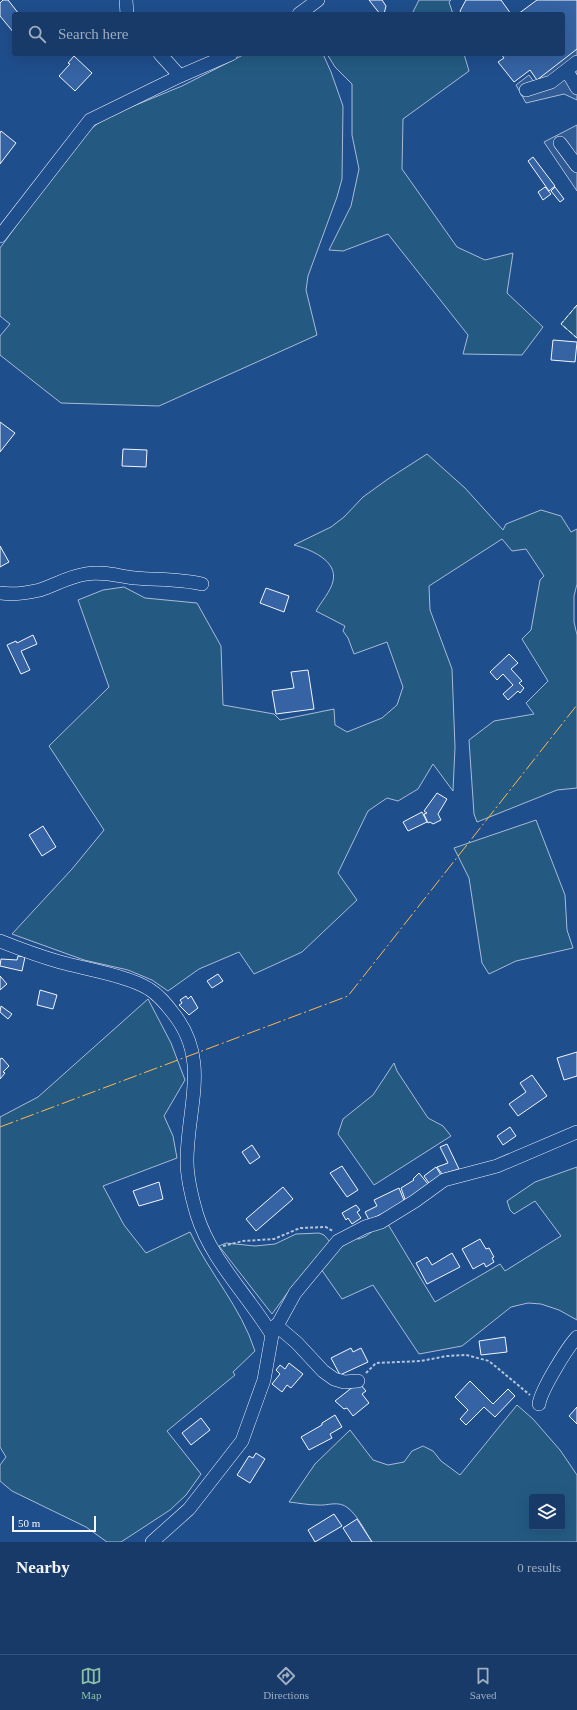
<!DOCTYPE html>
<style>
body{margin:0;font-family:"Times New Roman",serif;background:#20416f;color:#f1f3f6}
.controls{position:absolute;right:12px;bottom:12px;display:grid;overflow:hidden;border-radius:4px;box-shadow:0 4px 16px #0002}
.controls button{width:36px;height:36px;display:grid;place-items:center;padding:0;border:0;border-bottom:1px solid #36547d;background:#173a69;color:#f1f3f6;font:20px sans-serif}
.scale{position:absolute;left:12px;bottom:10px;width:84px;box-sizing:border-box;padding-left:4px;border:2px solid #f2f6ff;border-top:0;font-size:11px;line-height:14px;white-space:nowrap;color:#f2f6ff;-webkit-text-stroke:3px #1f4e8c;paint-order:stroke}
.list{margin:0;padding:0;list-style:none}
h2{display:flex;justify-content:space-between;align-items:center;height:52px;margin:0;padding:0 16px;font-size:17px}
h2 small{font-size:13px;font-weight:400;color:#9eadc0}
.icon{flex:none;width:22px;height:22px;fill:none;stroke:currentColor;stroke-width:2;stroke-linecap:round;stroke-linejoin:round}
.map{position:relative;flex:none;width:577px;height:1542px;overflow:hidden}
.search{position:absolute;background:#173a69;box-shadow:0 4px 16px #0002;left:12px;right:12px;top:12px;height:44px;display:flex;align-items:center;gap:10px;box-sizing:border-box;padding:0 14px;border-radius:4px;color:#9eadc0;font-size:15px}
.sheet{height:112px;background:#173a69}
nav{display:flex;justify-content:space-around;align-items:center;box-sizing:border-box;height:56px;border-top:1px solid #36547d;background:#173a69;font-size:11px;color:#9eadc0}
nav a{display:grid;justify-items:center;gap:2px}
nav .on{color:#8abfa5}
.map>svg:first-child{display:block}
</style>
<div class="map">
<svg width="577" height="1542" viewBox="0 0 577 1542">
<rect width="100%" height="100%" fill="#1f4e8c"/>
<!-- green -->
<g fill="#245a82" stroke="#a8bbd7" fill-rule="evenodd">
<polygon points="419,0 451,0 449,2 453,14 412,14"/>
<polygon points="245,54 323,54 331,72 343,106 342,179 337,197 308,276 306,290 317,335 159,406 61,403 0,355 0,336 10,324 0,316 0,248 80,138 97,124 114,114 182,86"/>
<path d="M 327,54 C 337,54 344,56 354,54 L 464,54 L 469,71 L 403,119 L 402,169 L 457,247 L 485,260 L 513,253 L 507,293 L 543,327 L 522,355 L 463,354 L 468,335 L 388,234 L 343,251 L 329,250 L 351,206 L 359,169 L 352,135 L 352,84 L 335,67 Z"/>
<polygon points="577,305 577,338 561,324"/>
<path d="M 427,454 L 465,488 L 503,530 L 506,524 L 541,510 L 561,516 L 571,532 L 577,529 L 577,584 L 574,596 L 574,622 L 577,635 L 577,788 L 557,790 L 477,822 L 474,814 L 469,740 L 494,721 L 534,714 L 526,703 L 548,681 L 522,639 L 531,630 L 540,580 L 544,576 L 526,549 L 512,551 L 502,539 L 429,586 L 430,610 L 452,669 L 455,747 L 453,791 L 433,764 L 418,789 L 398,801 L 387,798 L 368,811 L 338,873 L 357,900 L 302,952 L 254,974 L 239,952 L 199,969 L 168,991 L 152,980 L 128,970 L 84,960 L 12,934 L 72,869 L 104,830 L 49,746 L 109,687 L 78,600 L 103,590 L 124,587 L 145,598 L 197,603 L 221,646 L 223,705 L 274,714 L 280,720 L 334,709 L 335,725 L 347,732 L 382,718 L 397,705 L 403,687 L 387,642 L 354,654 L 348,638 L 343,631 L 345,626 L 316,611 C 321,602 331,591 333,581 C 338,560 309,549 294,545 L 331,527 L 344,517 L 363,497 L 388,479 Z"/>
<polygon points="536,820 565,895 567,930 573,948 516,961 489,974 482,963 469,878 454,848"/>
<path d="M 148,999 L 171,1043 L 185,1080 L 164,1116 L 173,1136 L 177,1158 L 103,1186 L 124,1225 L 146,1253 L 190,1232 C 209,1273 241,1307 255,1351 L 233,1372 L 235,1375 L 167,1431 L 201,1474 L 186,1495 L 170,1510 L 121,1542 L 107,1542 L 86,1527 L 12,1491 L 0,1481 L 0,1465 L 6,1457 L 0,1447 L 0,1117 L 38,1097 Z"/>
<polygon points="394,1063 397,1071 428,1118 443,1126 451,1136 374,1185 338,1134 343,1119 373,1095"/>
<polygon points="577,1167 577,1320 559,1310 541,1304 528,1303 511,1307 462,1346 419,1354 373,1285 342,1299 321,1269 342,1244 353,1238 359,1239 366,1236 386,1221 435,1302 500,1264 505,1271 561,1236 535,1201 514,1214 510,1210 507,1201 535,1182"/>
<polygon points="319,1233 324,1235 331,1243 294,1284 272,1314 219,1246 226,1243 255,1246 275,1244 296,1234"/>
<path d="M 517,1405 L 533,1419 L 560,1450 L 577,1475 L 577,1542 L 372,1542 C 365,1531 358,1516 348,1508 C 338,1500 328,1506 318,1505 C 308,1505 299,1503 289,1502 L 315,1464 L 350,1430 L 373,1460 L 388,1465 L 404,1462 L 412,1451 L 423,1446 L 433,1451 L 441,1461 L 460,1475 ZM 532,1497 L 562,1497 L 562,1527 L 532,1527 Z"/>
</g>
<!-- parking -->
<g fill="#305b95" stroke="#a8bbd7">
<polygon points="577,47 577,100 564,94 526,103 516,85 529,75 534,82"/>
<polygon points="577,125 577,191 544,142"/>
</g>
<!-- building -->
<g fill="#3563a3" stroke="#f2f6ff">
<polygon points="3,0 8,0 19,14 14,14 14,33 0,16 0,3"/>
<polygon points="369,0 382,0 386,6 384,14 380,14"/>
<polygon points="466,0 501,0 511,14 462,14 460,11"/>
<polygon points="537,0 577,0 577,49 537,80 530,70 514,82 498,62 504,58 501,54 563,54 563,14 518,14"/>
<polygon points="74,56 92,73 75,91 59,76 70,64 68,63"/>
<polygon points="1,131 16,143 0,164 0,133"/>
<polygon points="533,157 555,186 549,191 528,161"/>
<polygon points="545,187 551,194 543,200 538,192"/>
<polygon points="555,187 564,199 560,202 551,191"/>
<polygon points="553,340 577,342 575,362 551,360"/>
<polygon points="0,422 15,433 0,452"/>
<polygon points="123,449 147,450 146,467 122,466"/>
<polygon points="0,546 9,562 0,567"/>
<polygon points="266,588 289,596 284,612 260,603"/>
<polygon points="33,635 37,644 21,651 30,670 21,674 7,645 16,641 17,643"/>
<polygon points="509,654 518,663 511,669 522,681 519,683 524,688 520,693 518,691 508,700 503,694 513,685 503,674 497,680 490,672"/>
<polygon points="308,670 314,709 276,714 272,691 294,688 291,672"/>
<polygon points="437,793 447,799 438,814 441,820 433,824 430,822 428,823 424,814 427,813 424,811"/>
<polygon points="422,812 427,822 408,831 403,822"/>
<polygon points="43,826 56,847 42,856 29,835"/>
<polygon points="18,956 25,957 22,971 0,966 1,959 17,960"/>
<polygon points="218,974 223,981 212,988 207,981"/>
<polygon points="0,976 7,984 0,990"/>
<polygon points="40,990 57,995 53,1009 37,1005"/>
<polygon points="186,996 188,999 191,996 198,1008 189,1015 179,1005 182,1003 180,1000"/>
<polygon points="1,1006 12,1014 8,1019 0,1012"/>
<polygon points="577,1052 577,1076 564,1080 557,1058"/>
<polygon points="2,1058 9,1066 3,1072 5,1073 0,1079 0,1059"/>
<polygon points="532,1075 547,1096 518,1116 509,1104 526,1092 520,1083"/>
<polygon points="510,1127 516,1136 503,1145 497,1136"/>
<polygon points="447,1144 459,1169 442,1174 437,1167 448,1163 440,1147"/>
<polygon points="252,1145 260,1157 250,1164 242,1152"/>
<polygon points="342,1166 358,1190 347,1197 330,1173"/>
<polygon points="436,1167 441,1175 429,1183 424,1176"/>
<polygon points="419,1173 428,1184 406,1202 401,1188 414,1180 413,1179"/>
<polygon points="159,1182 163,1199 139,1206 133,1191"/>
<polygon points="283,1187 293,1199 256,1231 246,1219"/>
<polygon points="399,1188 405,1203 369,1220 365,1212 377,1206 374,1200"/>
<polygon points="356,1205 360,1210 357,1212 361,1218 352,1224 348,1218 346,1220 342,1213"/>
<polygon points="480,1239 486,1249 489,1248 494,1257 492,1258 494,1262 486,1267 484,1263 473,1269 462,1249"/>
<polygon points="452,1253 460,1267 427,1284 416,1263 427,1257 432,1265"/>
<polygon points="505,1337 507,1352 481,1355 479,1341"/>
<polygon points="351,1348 353,1352 361,1348 368,1362 340,1375 331,1358"/>
<polygon points="289,1363 303,1374 291,1388 287,1385 282,1392 272,1384 280,1374 276,1370 280,1365 285,1369"/>
<polygon points="470,1381 493,1404 508,1389 515,1396 495,1417 484,1407 466,1425 460,1419 468,1410 455,1397"/>
<polygon points="360,1384 366,1391 362,1394 369,1403 353,1416 347,1408 344,1409 335,1401 354,1386 356,1388"/>
<polygon points="577,1407 577,1424 569,1416"/>
<polygon points="335,1415 342,1427 330,1434 332,1438 309,1450 301,1437 322,1425 322,1423"/>
<polygon points="201,1418 210,1430 191,1445 182,1433"/>
<polygon points="256,1453 265,1459 250,1483 237,1475 249,1456 253,1458"/>
<polygon points="334,1514 342,1526 315,1542 308,1530"/>
<polygon points="357,1519 372,1542 352,1542 343,1528"/>
</g>
<g fill="none" stroke-linecap="round" stroke-linejoin="round">
<!-- minor casing -->
<g stroke="#f2f6ff" stroke-width="14">
<g id="minor">
<polyline points="126,0 127,14"/>
<polyline points="299,14 318,0"/>
<polyline points="160,54 180,76"/>
<polyline points="567,71 577,88"/>
<polyline points="526,90 551,82 577,62"/>
<polyline points="560,143 577,166"/>
<polyline points="0,236 90,120 180,76 231,54"/>
<path d="M 0,593 C 13,595 27,593 40,590 C 55,585 70,576 86,574 C 103,571 118,576 135,578 C 157,580 180,579 202,584"/>
<path d="M 0,941 C 20,949 39,956 60,962 C 85,969 129,976 149,989 C 159,995 166,1004 173,1013 C 211,1060 187,1107 187,1161 C 187,1178 192,1198 197,1215 C 211,1260 247,1294 272,1335"/>
<polyline points="276,1325 297,1343 323,1371 334,1379 344,1382 358,1381"/>
<path d="M 539,1404 C 541,1390 567,1348 577,1337"/>
<polyline points="152,1542 189,1509 242,1441 264,1380 272,1335 295,1293 338,1241 365,1227 381,1222 415,1201 444,1180 497,1166 577,1132"/>
</g>
</g>
<!-- path -->
<g stroke="#b3c4dc" stroke-width="2" stroke-dasharray="3 2" stroke-linecap="butt">
<polyline points="223,1246 243,1241 274,1239 300,1228 326,1227 333,1231"/>
<polyline points="366,1373 376,1363 421,1361 447,1356 466,1355 489,1361 530,1395"/>
</g>
<!-- minor -->
<use href="#minor" stroke="#1f4e8c" stroke-width="13"/>
<!-- fence -->
<polyline stroke="#f2f6ff" stroke-width="1" stroke-dasharray="5 2" stroke-linecap="butt" points="577,305 561,324 577,338"/>
<!-- power -->
<polyline stroke="#ffb74d" stroke-width="1" stroke-dasharray="14 3 2 3" stroke-linecap="butt" points="0,1127 348,996 577,705"/>
</g>
</svg>
<div class="controls">
<button><svg class="icon" aria-label="layers" viewBox="0 0 24 24"><path d="M12 4l9 5-9 5-9-5zM3 14l9 5 9-5"/></svg></button>
</div>
<div class="scale">50 m</div>
<div class="search"><svg class="icon" aria-label="search" viewBox="0 0 24 24"><circle cx="10" cy="10" r="6"/><path d="M15 15l6 6"/></svg>Search here</div>
</div>
<section class="sheet">
<h2>Nearby<small>0 results</small></h2>
<ul class="list">
</ul>
</section>
<nav>
<a class="on"><svg class="icon" aria-label="map" viewBox="0 0 24 24"><path d="M3 6l6-2 6 2 6-2v14l-6 2-6-2-6 2zM9 4v14M15 6v14"/></svg>Map</a>
<a><svg class="icon" aria-label="directions" viewBox="0 0 24 24"><path d="M12 3l9 9-9 9-9-9zM9 14v-3h6M13 9l2 2-2 2"/></svg>Directions</a>
<a><svg class="icon" aria-label="saved" viewBox="0 0 24 24"><path d="M7 4h10v16l-5-4-5 4z"/></svg>Saved</a>
</nav>
